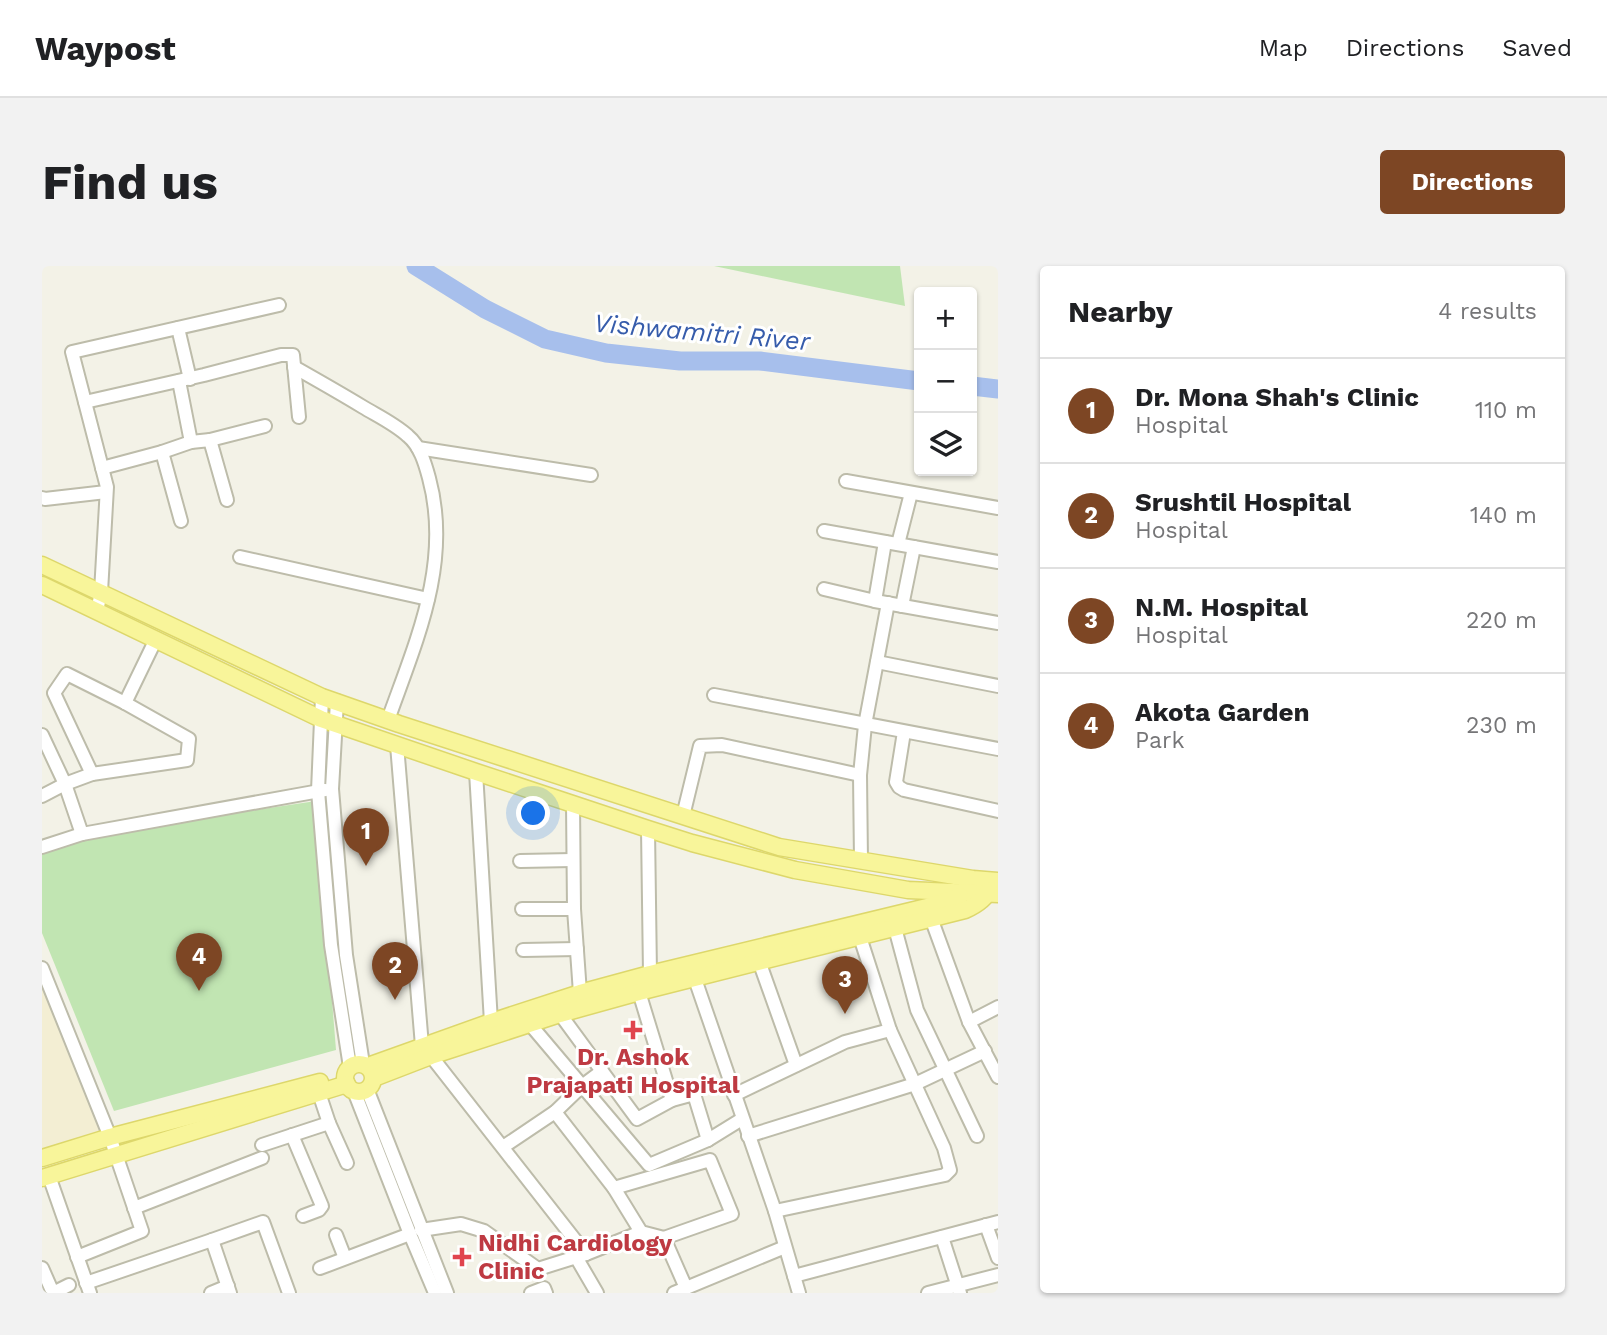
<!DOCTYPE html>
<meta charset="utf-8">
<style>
body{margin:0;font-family:"Work Sans",sans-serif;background:#f2f2f2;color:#202124}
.controls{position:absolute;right:21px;top:21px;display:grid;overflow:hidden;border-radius:7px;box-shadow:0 2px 5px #0004}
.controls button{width:63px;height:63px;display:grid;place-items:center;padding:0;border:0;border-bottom:2px solid #e0e0e0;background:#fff;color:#202124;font:35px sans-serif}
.you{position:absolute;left:492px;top:548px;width:24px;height:24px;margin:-18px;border:5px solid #fff;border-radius:50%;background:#1a73e8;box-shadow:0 0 0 10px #1a73e833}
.badge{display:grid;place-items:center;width:46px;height:46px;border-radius:50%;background:#7d4624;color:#fff;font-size:23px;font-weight:700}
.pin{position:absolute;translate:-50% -58px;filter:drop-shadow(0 2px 4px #0008)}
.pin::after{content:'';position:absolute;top:37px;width:24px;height:21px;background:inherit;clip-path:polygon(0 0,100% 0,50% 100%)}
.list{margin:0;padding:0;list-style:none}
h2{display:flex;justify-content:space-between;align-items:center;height:91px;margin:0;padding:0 28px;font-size:30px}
h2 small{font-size:23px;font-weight:400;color:#757577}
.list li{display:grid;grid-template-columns:46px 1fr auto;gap:21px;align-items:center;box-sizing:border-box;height:105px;padding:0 28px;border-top:2px solid #e0e0e0}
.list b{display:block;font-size:26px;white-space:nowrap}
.list p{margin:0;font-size:23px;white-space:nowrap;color:#757577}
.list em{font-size:23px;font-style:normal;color:#757577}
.icon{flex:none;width:38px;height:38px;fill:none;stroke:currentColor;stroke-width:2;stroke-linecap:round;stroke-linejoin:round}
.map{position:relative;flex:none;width:956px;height:1027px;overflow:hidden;border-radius:7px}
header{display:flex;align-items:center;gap:42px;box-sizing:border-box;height:98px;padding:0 35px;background:#fff;border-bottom:2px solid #e0e0e0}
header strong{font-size:33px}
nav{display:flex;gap:38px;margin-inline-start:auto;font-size:24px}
.intro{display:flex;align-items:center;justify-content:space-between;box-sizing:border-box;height:168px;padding:0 42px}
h1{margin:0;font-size:49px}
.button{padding:18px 32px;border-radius:7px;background:#7d4624;color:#fff;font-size:24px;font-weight:700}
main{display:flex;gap:42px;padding:0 42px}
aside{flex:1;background:#fff;border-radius:7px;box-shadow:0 2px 5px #0004}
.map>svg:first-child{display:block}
</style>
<header>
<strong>Waypost</strong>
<nav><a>Map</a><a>Directions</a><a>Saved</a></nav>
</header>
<div class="intro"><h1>Find us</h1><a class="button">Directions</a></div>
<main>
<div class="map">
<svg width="956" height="1027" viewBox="0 0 956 1027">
<rect width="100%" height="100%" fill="#f3f2e7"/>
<!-- commercial -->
<polygon fill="#f3eed3" points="0,705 62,863 0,882"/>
<!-- green -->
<g fill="#c1e5b2">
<polygon points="672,0 858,0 863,40"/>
<polygon points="274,535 294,784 72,845 0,667 0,586 32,574 120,558"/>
</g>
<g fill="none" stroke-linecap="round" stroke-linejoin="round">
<!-- river -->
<g stroke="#a7bfec" stroke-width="19">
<polyline points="374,0 443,43 503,73 564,87 638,95 718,95 877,115"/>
<polyline points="930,120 956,123"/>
</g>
<!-- minor casing -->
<g stroke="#bdbcaa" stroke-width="16">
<g id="minor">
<polyline points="136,62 148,113"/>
<path d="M 252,101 C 275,114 298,127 321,141 C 336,150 353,158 366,170 C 378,180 383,197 387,212 C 410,297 374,375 346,454"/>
<polyline points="137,115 149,176"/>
<polyline points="43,136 162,109 239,89 251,89 257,151"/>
<polyline points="168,174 185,234"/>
<polyline points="376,182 549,209"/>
<polyline points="120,186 139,255"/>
<polyline points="60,202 120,186 149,176 168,174 223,160"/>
<polyline points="804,215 956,242"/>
<polyline points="0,232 3,233 64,226"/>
<polyline points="782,265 956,296"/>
<polyline points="856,278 869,227"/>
<polyline points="198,291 386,333"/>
<polyline points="782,323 833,335 956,357"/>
<polyline points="833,335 843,276"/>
<polyline points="860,340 872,281"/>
<polyline points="55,345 59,326 65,221 30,86 237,39"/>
<polyline points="835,396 956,420"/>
<polygon points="25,408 83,437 147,473 145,494 50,508 12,427"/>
<polyline points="672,429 956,483"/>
<polyline points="280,431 276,525 289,679 308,801"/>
<polyline points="295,435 290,523 304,689 321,798"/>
<polyline points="83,437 114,373"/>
<polyline points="862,466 854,516 857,521 862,524 956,545"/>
<polyline points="0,469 23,518 40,568"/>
<polyline points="355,479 380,780"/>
<polyline points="434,506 449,756"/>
<polyline points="0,530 23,518 50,508"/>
<polyline points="531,538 532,643 538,727"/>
<polyline points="641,550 658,480 680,479 818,509"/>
<polyline points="606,563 608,708"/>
<polyline points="0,581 40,568 283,524"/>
<polyline points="478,595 531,594"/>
<polyline points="819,595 818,509 823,459 846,337"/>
<polyline points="480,643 532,643"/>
<polyline points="889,652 927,756 956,811"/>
<polyline points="853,662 875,744 935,870"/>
<polyline points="481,684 535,683"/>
<polyline points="717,695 754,799"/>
<polyline points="0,702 68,871 100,965 35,991"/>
<polyline points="653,713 733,945 757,1027"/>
<polyline points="597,726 630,834"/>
<polyline points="518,748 595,853 630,834 652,828 666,874"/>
<polyline points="927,756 956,741"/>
<polyline points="487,757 607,899 666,874 700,853"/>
<polyline points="389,790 544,988"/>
<polyline points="325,823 405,1027"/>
<polyline points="312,825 368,968 393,1027"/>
<polyline points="692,829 803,776 848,764 818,671"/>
<polyline points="513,846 572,922 599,966 622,972 644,1022"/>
<polyline points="287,857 305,897"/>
<polyline points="250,869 280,940 277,944 261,950"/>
<polyline points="706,870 873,818 943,785"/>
<polyline points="220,879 287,857 277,827"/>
<polyline points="461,881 513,846 540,820 560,805"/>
<polyline points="7,910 48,1027"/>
<polyline points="572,922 668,894 690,948 622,972"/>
<polyline points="92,942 220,892"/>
<polyline points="733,945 903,909 908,904 902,882 848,764"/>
<polyline points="944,959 956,992"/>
<polyline points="379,964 419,958 442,965 496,1003 544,988 599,966"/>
<polyline points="294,969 303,992"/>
<polyline points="900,971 918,1027"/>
<polyline points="534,991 555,1027"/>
<polyline points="0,1002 11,1027"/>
<polyline points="278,1002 368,968"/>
<polyline points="752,1010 956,956"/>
<polyline points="44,1017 170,974"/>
<polyline points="11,1027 27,1019"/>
<polyline points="169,1027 186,1020"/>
<polyline points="188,1027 170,974 221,956 247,1027"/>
<polyline points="489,1027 502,1022 504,1027"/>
<polyline points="632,1027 743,981"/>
<polyline points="886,1027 956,1009"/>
</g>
</g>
<!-- major casing -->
<g stroke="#ddd76b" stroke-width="19">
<g id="major">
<polyline points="0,299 280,431 357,458 737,581 931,613 956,615"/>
<polyline points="0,319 279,453 434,506 606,563 650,577 753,604 866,624 956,628"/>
<circle cx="317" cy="812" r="14"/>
<polyline points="326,800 449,756 538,727 608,708 889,640 918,630"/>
<path d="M 332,812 L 389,790 L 518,748 L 597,726 L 923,644 C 932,640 943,634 947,624"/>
<polyline points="0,892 68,871 278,816"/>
<polyline points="0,912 305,818"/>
</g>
</g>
<!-- minor -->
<use href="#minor" stroke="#fff" stroke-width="12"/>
<!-- major -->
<use href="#major" stroke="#f8f59a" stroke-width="16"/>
</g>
<!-- markers -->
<g fill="#e0444e" stroke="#fff" stroke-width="2.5">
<path d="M587.5 753.5h7v7h7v7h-7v7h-7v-7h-7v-7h7z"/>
<path d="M416.5 980.5h7v7h7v7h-7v7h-7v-7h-7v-7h7z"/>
</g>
<g text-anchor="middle" stroke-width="6" stroke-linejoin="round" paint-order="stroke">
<!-- health labels -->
<g font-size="24" font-weight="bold" fill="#be3a42" stroke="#fff">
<text x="591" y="799">Dr. Ashok<tspan x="591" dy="28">Prajapati Hospital</tspan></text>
<text x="436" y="985" text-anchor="start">Nidhi Cardiology<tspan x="436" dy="28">Clinic</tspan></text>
</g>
<!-- water labels -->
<g font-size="26" font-style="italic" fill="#365cab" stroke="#fff">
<text transform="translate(660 66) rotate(5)" y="9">Vishwamitri River</text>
</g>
</g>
</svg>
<div class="controls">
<button>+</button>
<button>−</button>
<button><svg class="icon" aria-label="layers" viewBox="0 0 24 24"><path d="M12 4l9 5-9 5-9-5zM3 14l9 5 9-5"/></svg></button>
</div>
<div class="you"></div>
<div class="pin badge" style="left:324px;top:600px">1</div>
<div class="pin badge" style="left:353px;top:734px">2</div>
<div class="pin badge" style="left:803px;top:748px">3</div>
<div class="pin badge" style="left:157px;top:725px">4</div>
</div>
<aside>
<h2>Nearby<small>4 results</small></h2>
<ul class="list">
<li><span class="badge">1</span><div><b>Dr. Mona Shah's Clinic</b><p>Hospital</p></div><em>110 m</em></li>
<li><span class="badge">2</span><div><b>Srushtil Hospital</b><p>Hospital</p></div><em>140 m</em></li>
<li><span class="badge">3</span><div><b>N.M. Hospital</b><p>Hospital</p></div><em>220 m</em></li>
<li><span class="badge">4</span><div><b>Akota Garden</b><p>Park</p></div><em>230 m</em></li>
</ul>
</aside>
</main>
